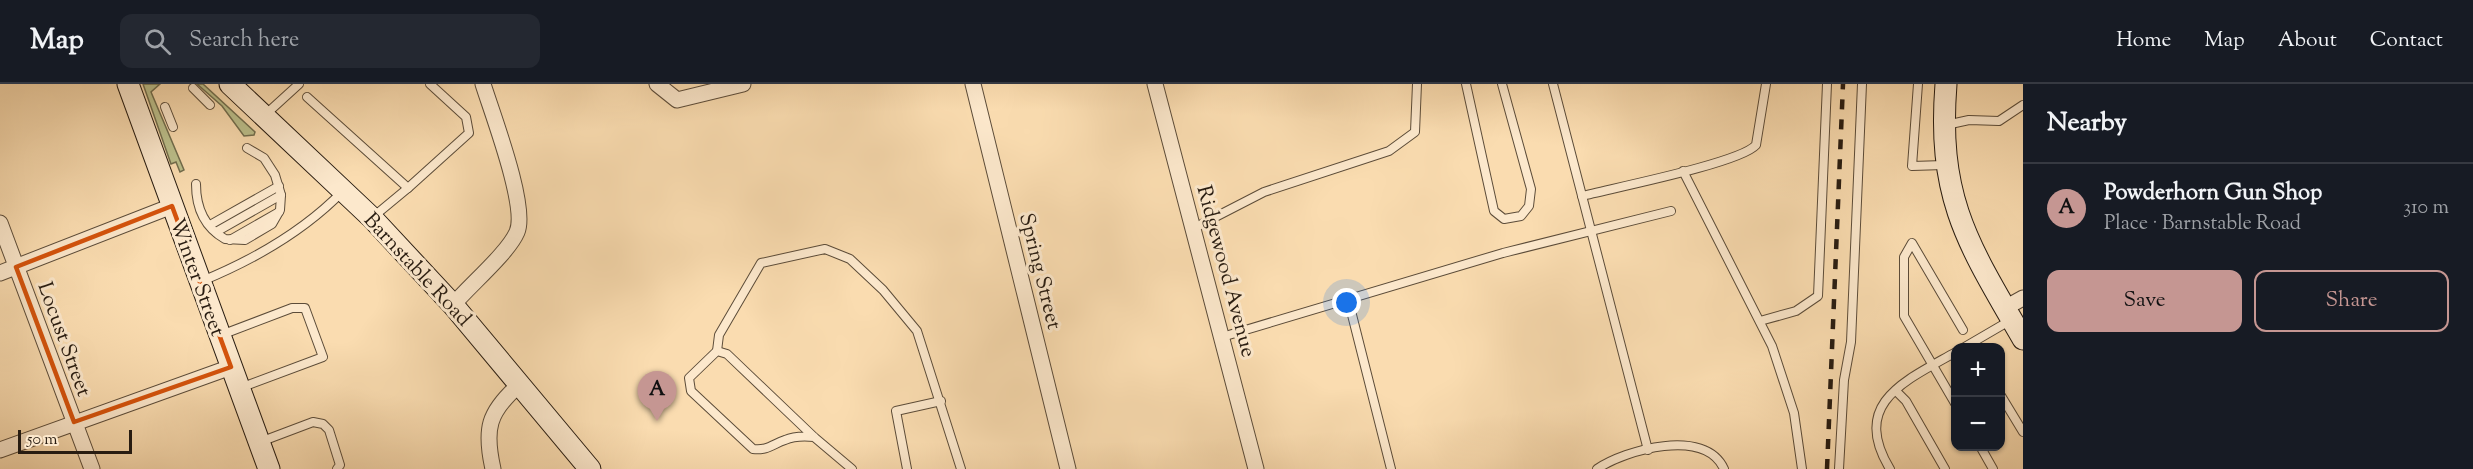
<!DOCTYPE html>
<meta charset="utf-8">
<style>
body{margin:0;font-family:"Sorts Mill Goudy",serif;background:#242831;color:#f1f3f6}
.controls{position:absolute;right:18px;bottom:18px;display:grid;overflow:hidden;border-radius:12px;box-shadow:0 2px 4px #0004}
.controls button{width:54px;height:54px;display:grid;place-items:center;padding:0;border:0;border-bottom:2px solid #363941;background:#171b24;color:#f1f3f6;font:30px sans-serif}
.scale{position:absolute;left:18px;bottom:15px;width:114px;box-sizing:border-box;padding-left:6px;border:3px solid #281c11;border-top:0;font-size:16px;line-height:21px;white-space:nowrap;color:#281c11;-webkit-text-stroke:4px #fce8cc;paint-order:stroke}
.you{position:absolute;left:1347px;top:219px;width:21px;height:21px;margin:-15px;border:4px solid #fff;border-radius:50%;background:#1a73e8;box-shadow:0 0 0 9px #1a73e833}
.badge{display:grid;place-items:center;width:39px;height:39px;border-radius:50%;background:#c59692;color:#111;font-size:20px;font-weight:700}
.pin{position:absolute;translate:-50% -50px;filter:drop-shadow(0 2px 3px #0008)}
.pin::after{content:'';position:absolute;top:32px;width:21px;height:18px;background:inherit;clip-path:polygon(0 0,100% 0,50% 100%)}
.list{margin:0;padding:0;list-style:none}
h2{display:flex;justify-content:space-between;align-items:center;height:78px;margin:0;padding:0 24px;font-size:26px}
h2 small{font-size:20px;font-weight:400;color:#9ea1a6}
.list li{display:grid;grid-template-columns:39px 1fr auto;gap:18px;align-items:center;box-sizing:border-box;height:90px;padding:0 24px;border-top:2px solid #363941}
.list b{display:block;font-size:22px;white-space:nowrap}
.list p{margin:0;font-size:20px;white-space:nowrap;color:#9ea1a6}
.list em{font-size:20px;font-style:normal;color:#9ea1a6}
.actions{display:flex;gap:12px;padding:18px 24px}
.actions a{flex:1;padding:14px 0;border:2px solid #c59692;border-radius:12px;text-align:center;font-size:21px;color:#c59692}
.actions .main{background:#c59692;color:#111}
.icon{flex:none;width:33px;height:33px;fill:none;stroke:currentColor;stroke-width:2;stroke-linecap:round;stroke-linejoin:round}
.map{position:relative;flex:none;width:2023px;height:385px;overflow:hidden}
header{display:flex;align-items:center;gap:36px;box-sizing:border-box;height:84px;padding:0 30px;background:#171b24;border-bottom:2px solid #363941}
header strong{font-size:28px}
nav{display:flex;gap:33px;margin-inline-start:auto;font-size:21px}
.search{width:420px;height:54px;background:#242831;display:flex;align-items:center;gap:15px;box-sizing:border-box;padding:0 21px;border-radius:12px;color:#9ea1a6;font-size:22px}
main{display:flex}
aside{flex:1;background:#171b24}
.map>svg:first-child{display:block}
</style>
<header>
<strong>Map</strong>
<div class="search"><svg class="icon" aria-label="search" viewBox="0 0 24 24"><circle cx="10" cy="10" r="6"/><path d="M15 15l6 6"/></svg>Search here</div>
<nav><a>Home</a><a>Map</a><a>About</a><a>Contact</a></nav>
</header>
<main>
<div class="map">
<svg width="2023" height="385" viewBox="0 0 2023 385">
<rect width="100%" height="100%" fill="#fadcb0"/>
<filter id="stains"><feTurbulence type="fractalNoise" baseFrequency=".00333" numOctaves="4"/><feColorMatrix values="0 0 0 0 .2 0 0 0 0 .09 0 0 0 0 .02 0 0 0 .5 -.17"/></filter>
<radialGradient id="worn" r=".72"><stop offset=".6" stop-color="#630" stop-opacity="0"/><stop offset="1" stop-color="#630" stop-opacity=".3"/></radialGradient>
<!-- green -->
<g fill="#bcc08c" stroke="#726e4e" stroke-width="1.5">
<polygon points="143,0 160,0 151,8 184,86 180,88 176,78 171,80"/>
<polygon points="197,0 203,0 255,48 254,51 244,52 222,22"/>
</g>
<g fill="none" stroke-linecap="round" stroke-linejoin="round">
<!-- lane casing -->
<g stroke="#5c4c39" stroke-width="10">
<g id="lane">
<polyline points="1466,0 1494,127 1504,135 1521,132 1529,122 1531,105 1502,0"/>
<polyline points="1553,0 1648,366"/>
<polyline points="1918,0 1912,82 1944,81"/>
<polyline points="193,4 210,21"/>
<polyline points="307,13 408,104 469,49 466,33 430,0"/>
<polyline points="165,23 173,43"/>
<polyline points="265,31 299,0"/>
<polyline points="1946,41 1969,36 1999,37 2023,21"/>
<polyline points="1683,87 1772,262 1794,329 1802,385"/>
<path d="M 196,100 C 196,123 204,143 225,155 L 245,156 L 272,140 L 280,126 L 281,111 L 275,91 L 264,74 L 247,64"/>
<path d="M 1582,112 C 1613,104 1740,79 1756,61 L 1766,0"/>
<polyline points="373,133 408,104"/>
<polyline points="210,141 279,102"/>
<polyline points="1194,144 1264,108 1389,67 1415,48 1417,0"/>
<polyline points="216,148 281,111"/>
<polyline points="230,156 279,128"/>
<path d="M 202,197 C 253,176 304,147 343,107"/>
<polyline points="1348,215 1391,385"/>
<polyline points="1760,237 1796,227 1818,212 1827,0"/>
<polyline points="221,251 292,224 305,224 323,273 240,304"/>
<polyline points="1222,253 1503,169 1671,127"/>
<polyline points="1963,264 2011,236"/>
<polyline points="717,267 719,251 761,179 825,165 850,175 883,206 917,247 961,385"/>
<polyline points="1896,307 1906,317 1945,385"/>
<polyline points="2000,310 2023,348"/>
<polyline points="1956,321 1904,232 1904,173 1912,159 1963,246"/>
<path d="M 814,353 C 804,352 794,352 785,356 C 773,360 767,367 753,365 L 691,307 L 689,294 L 717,267 L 727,270 L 814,353 L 852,385"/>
<polyline points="260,358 313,338 323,340 329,346 340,381 337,385"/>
<polyline points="1980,362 1993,385"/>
<polyline points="907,385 896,327 941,317"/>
<path d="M 1597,385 C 1625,366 1705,343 1724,385"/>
<polyline points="1839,385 1844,296 1851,258 1862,0"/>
<path d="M 1890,385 C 1850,319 1905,297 1956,268"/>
</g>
</g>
<!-- street casing -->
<g stroke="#5c4c39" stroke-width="17">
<g id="street">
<polyline points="657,0 677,16 743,0"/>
<polyline points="973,0 1068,385"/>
<polyline points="1155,0 1256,385"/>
<polyline points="0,139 92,385"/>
<polyline points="0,189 172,122"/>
<path d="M 453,221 C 470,201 508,169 517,148 C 528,123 492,29 483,0"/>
<polyline points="2005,224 2023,214"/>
<polyline points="0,366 231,283"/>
<path d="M 493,385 C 484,345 488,328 520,300"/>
</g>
</g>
<!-- secondary casing -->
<g stroke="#281c11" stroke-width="23">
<g id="secondary">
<polyline points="128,0 269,385"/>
<polyline points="230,0 372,134 453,221 590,385"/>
<path d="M 1946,0 C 1937,115 1968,160 2023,255"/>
</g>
</g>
<!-- lane -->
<use href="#lane" stroke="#fce8cc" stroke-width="8"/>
<!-- street -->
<use href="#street" stroke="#fce8cc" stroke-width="15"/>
<!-- secondary -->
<use href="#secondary" stroke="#fce8cc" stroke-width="21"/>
<!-- rail -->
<polyline stroke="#281c11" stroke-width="4.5" stroke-dasharray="10 10" stroke-linecap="butt" points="1827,385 1843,0"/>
</g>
<!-- marked area -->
<path fill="none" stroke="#d5530c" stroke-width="4.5" stroke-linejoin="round" d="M 172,122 L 231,283 L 74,338 L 16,183 Z"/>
<g text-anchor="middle" stroke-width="6" stroke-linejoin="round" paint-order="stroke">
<!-- street labels -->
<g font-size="21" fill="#281c11" stroke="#fce8cc">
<text transform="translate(418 185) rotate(47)" y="7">Barnstable Road</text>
<text transform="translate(1041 187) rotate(76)" y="7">Spring Street</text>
<text transform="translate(1227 187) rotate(75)" y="7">Ridgewood Avenue</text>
<text transform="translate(198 193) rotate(70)" y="7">Winter Street</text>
<text transform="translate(65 255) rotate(70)" y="7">Locust Street</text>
</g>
</g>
<rect width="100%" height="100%" filter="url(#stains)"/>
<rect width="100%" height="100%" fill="url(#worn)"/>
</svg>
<div class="controls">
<button>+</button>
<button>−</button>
</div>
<div class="scale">50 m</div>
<div class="you"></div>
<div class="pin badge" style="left:657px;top:337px">A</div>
</div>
<aside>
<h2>Nearby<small></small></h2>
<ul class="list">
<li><span class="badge">A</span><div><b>Powderhorn Gun Shop</b><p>Place · Barnstable Road</p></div><em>310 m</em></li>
</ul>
<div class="actions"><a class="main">Save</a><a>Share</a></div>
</aside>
</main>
